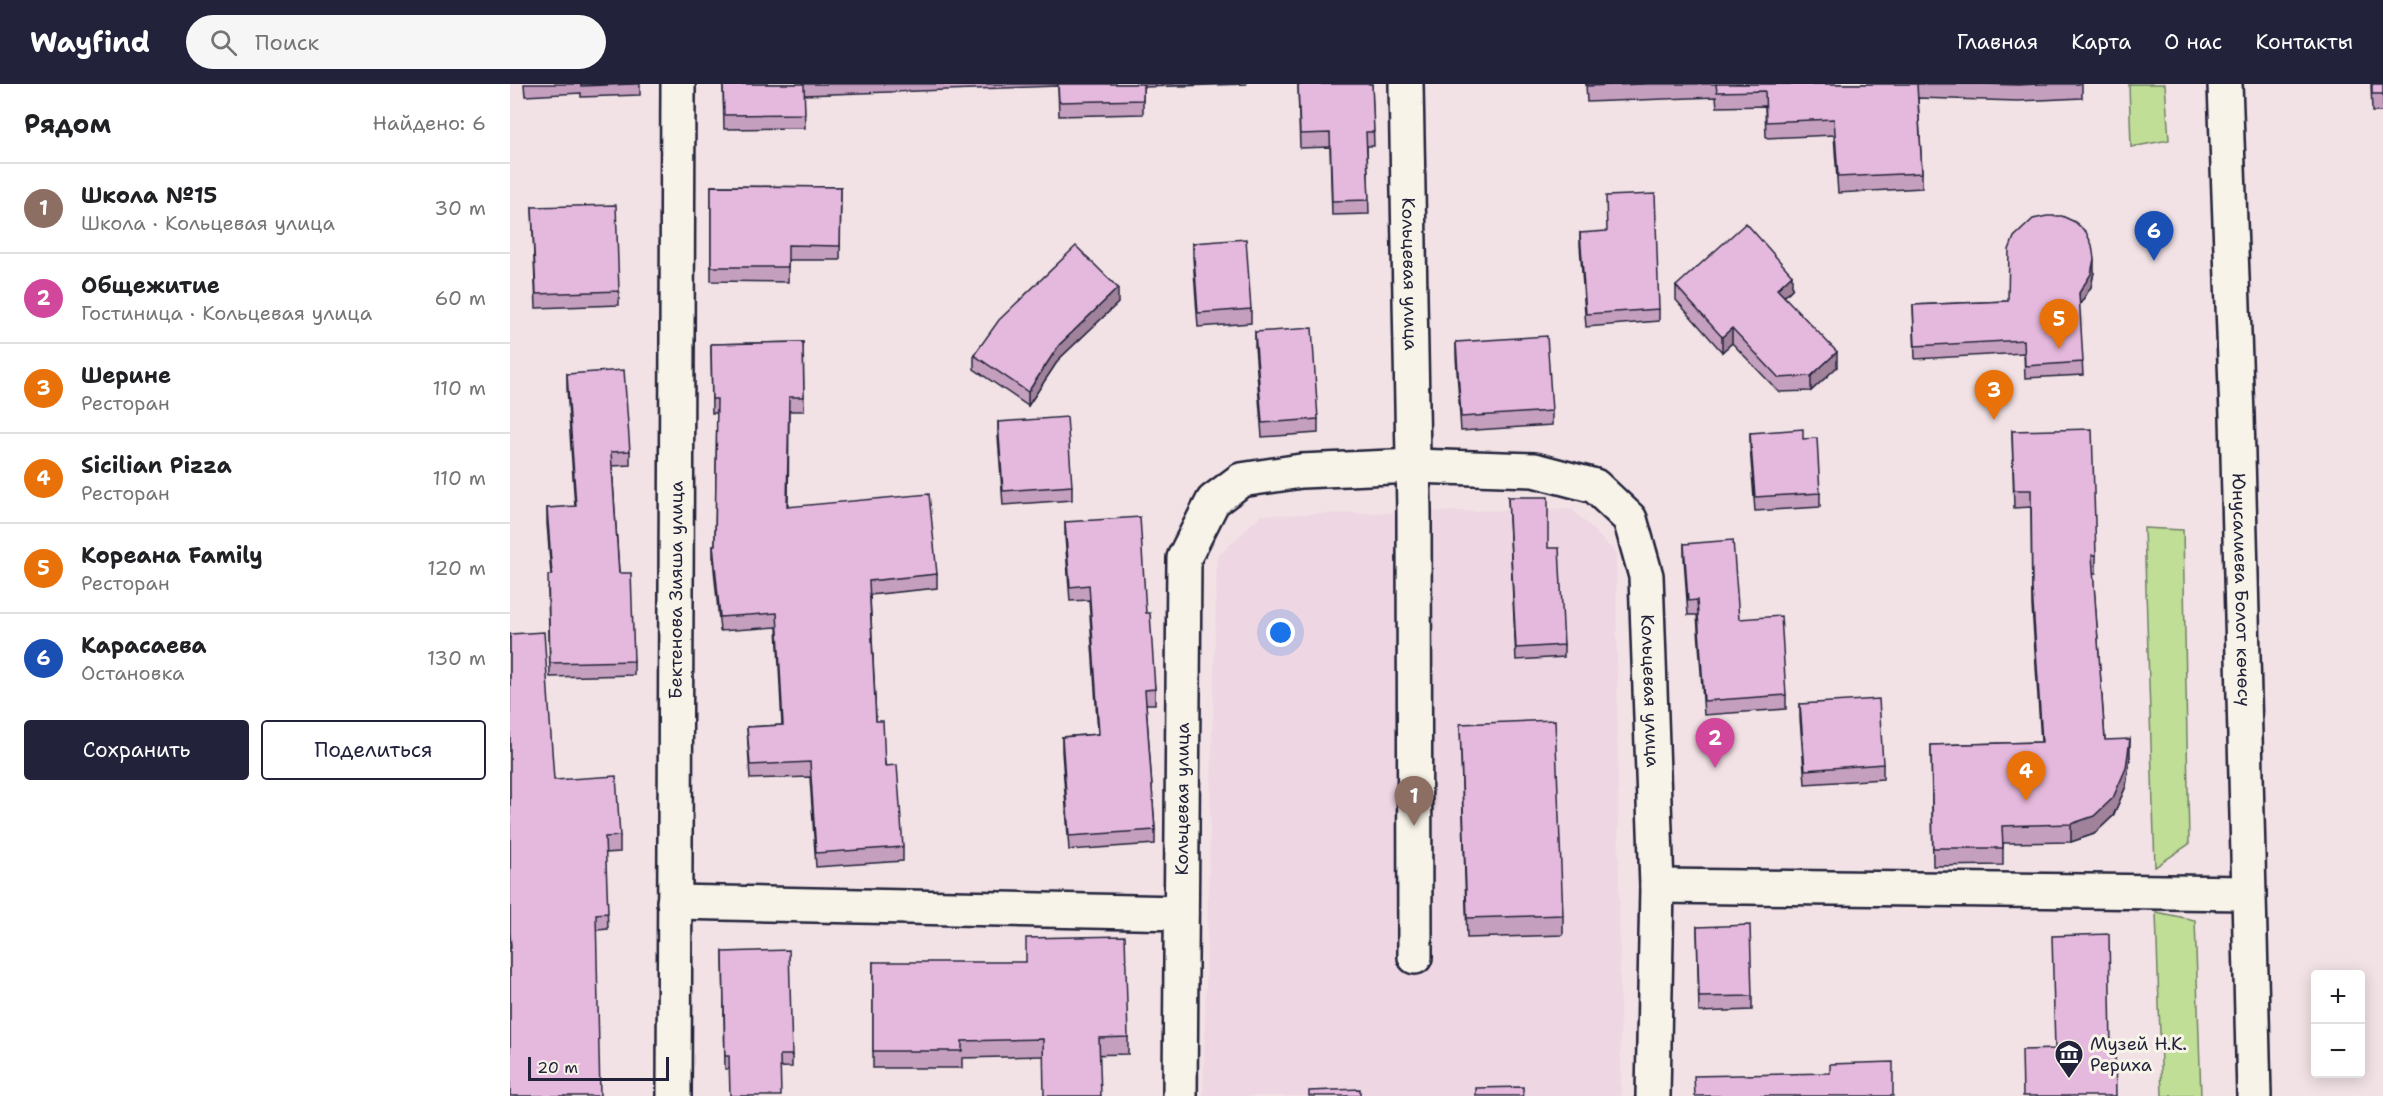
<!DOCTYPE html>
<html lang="ru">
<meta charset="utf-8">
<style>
body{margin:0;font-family:"Shantell Sans",sans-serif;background:#f6f6f6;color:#202124}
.controls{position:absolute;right:18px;bottom:18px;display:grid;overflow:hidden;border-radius:6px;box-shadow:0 3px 15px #0003}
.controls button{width:54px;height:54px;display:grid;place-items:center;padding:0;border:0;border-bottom:2px solid #e0e0e0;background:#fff;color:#202124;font:30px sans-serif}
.scale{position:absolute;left:18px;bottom:15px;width:141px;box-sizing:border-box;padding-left:6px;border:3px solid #22223b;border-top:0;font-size:16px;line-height:21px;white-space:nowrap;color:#22223b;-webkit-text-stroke:4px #f7f3e8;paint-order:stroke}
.you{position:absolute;left:771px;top:549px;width:21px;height:21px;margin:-15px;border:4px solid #fff;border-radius:50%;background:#1a73e8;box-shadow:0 0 0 9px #1a73e833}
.badge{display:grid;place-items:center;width:39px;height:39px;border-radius:50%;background:#22223b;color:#fff;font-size:20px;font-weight:700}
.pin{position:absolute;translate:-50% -50px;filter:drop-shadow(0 2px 3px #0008)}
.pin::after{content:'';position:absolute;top:32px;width:21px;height:18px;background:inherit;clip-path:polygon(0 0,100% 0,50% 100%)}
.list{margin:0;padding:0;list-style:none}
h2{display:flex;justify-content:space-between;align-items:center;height:78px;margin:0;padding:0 24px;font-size:26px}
h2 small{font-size:20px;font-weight:400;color:#757577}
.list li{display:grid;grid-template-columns:39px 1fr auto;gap:18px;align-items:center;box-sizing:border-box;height:90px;padding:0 24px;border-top:2px solid #e0e0e0}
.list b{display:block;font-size:22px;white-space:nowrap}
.list p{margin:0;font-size:20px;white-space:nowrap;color:#757577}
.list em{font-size:20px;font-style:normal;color:#757577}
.actions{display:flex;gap:12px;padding:18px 24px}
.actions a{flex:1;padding:14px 0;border:2px solid #22223b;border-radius:6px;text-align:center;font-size:21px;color:#22223b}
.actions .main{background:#22223b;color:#fff}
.icon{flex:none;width:33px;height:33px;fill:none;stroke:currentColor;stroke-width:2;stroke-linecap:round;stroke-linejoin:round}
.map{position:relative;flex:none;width:1873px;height:1012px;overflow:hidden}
header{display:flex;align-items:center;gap:36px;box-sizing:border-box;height:84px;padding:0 30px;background:#22223b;color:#fff}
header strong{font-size:28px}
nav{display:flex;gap:33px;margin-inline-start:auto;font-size:21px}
.search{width:420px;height:54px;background:#f6f6f6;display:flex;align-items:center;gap:15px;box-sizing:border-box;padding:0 21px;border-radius:33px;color:#757577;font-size:22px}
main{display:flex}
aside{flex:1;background:#fff}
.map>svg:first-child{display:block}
</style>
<header>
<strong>Wayfind</strong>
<div class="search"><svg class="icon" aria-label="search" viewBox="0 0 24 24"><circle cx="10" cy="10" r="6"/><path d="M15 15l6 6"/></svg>Поиск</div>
<nav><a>Главная</a><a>Карта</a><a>О нас</a><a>Контакты</a></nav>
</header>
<main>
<aside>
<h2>Рядом<small>Найдено: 6</small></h2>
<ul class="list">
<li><span class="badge" style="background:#8d6e63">1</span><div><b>Школа №15</b><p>Школа · Кольцевая улица</p></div><em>30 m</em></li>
<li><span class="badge" style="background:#d1479c">2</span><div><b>Общежитие</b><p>Гостиница · Кольцевая улица</p></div><em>60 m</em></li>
<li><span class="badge" style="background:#e8710a">3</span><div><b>Шерине</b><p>Ресторан</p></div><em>110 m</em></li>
<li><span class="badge" style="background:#e8710a">4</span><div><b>Sicilian Pizza</b><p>Ресторан</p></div><em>110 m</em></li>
<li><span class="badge" style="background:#e8710a">5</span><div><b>Кореана Family</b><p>Ресторан</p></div><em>120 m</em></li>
<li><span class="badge" style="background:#1a4fb4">6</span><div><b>Карасаева</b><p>Остановка</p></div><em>130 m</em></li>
</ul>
<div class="actions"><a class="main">Сохранить</a><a>Поделиться</a></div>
</aside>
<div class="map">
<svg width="1873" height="1012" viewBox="0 0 1873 1012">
<rect width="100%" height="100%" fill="#f2e2e5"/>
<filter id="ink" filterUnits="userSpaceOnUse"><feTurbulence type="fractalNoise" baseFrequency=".0167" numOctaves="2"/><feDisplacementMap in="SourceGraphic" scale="12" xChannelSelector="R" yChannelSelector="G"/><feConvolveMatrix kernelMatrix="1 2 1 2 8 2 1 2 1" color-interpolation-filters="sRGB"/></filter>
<g filter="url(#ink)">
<!-- built -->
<polygon fill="#eed6e3" points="1062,425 1106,469 1111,1012 693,1012 707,473 751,431"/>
<!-- green -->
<g fill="#c0de96" stroke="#718068" stroke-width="1.5">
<polygon points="1619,0 1655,0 1659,56 1621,63"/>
<polygon points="1634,444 1673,446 1679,760 1645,783"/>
<polygon points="1646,828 1685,836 1691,1012 1652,1012"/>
</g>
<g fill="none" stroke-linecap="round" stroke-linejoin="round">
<!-- minor casing -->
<g stroke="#22223b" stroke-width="38">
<g id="minor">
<path id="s1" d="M 896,0 L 904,428 L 905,873"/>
<polyline points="1147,802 1739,809"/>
<polyline points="164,818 671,829"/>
<path id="s2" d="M 164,1012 L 168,0"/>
<path id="s3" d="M 670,1012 L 674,474 L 703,417 L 731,396 L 791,387 L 904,382 L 1024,386 L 1085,402 L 1120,435 L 1136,492 L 1147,802 L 1143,1012"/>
</g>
</g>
<!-- major casing -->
<g stroke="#22223b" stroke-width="38">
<g id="major">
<path id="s4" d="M 1715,0 L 1727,332 L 1744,1012"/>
</g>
</g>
<!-- minor -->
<use href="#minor" stroke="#f7f3e8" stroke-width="33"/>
<!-- major -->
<use href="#major" stroke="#f7f3e8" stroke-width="33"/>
</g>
<!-- wall -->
<g fill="#c59fbe" stroke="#22223b" stroke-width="1.5">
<polygon points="14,0 130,0 130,11 71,13 71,9 15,12"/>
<polygon points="213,0 737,0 633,3 633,30 549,32 548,2 294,11 295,44 214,45"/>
<polygon points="788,0 862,0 864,62 857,62 859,130 822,131 820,63 790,64"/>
<polygon points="1076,0 1572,0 1572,14 1508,17 1408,14 1412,89 1412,104 1328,109 1324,51 1256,54 1255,22 1207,23 1206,13 1077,18"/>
<polygon points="1861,0 1873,0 1873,28 1862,28"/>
<polygon points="201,102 331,103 330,176 278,176 278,198 201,197"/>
<polygon points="22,123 109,207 109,221 26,224"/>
<polygon points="1070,149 1149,225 1149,237 1076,243 1070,161"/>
<polygon points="683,159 741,225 741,239 688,243 683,173"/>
<polygon points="1584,188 1581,203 1569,221 1573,291 1515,294 1514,269 1405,275 1403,221 1498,217"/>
<polygon points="1166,202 1282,205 1274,213 1327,283 1301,307 1269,308 1222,259 1212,268 1166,216"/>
<polygon points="608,219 549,275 518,322 464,285 464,271"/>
<polygon points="745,248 808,335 808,349 752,353 745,262"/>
<polygon points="293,258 294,327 279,327 278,423 427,490 427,504 360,511 366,637 393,763 393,777 306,783 300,693 240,695 237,643 272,641 267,543 210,547 203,475 203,461 205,461 207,329 202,329 201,260"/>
<polygon points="946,258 1042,327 1042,341 951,347 946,272"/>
<polygon points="57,290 120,367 120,381 102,382 109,489 124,577 124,591 40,593 38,506 41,491 37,439 37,424 65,423 57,304"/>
<polygon points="488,338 562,402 562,416 493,421 488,352"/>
<polygon points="1502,347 1586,471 1586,489 1583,489 1595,656 1620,673 1616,702 1603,732 1584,750 1561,758 1493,759 1493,781 1423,782 1421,661 1531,658 1522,522 1521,423 1504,424"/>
<polygon points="1240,349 1293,355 1310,409 1310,423 1245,427 1240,363"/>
<polygon points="998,413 1038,464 1054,561 1054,573 1006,576"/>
<polygon points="555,438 636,529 645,605 645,620 636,620 645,746 645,760 559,766 552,667 552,653 588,650 579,516 560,517 555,452"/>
<polygon points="1174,460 1229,535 1276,611 1276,625 1194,631 1187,531 1178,531 1174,474"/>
<polygon points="0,550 44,696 110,752 110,768 95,769 98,845 87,846 0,1012"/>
<polygon points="1290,620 1373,680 1373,695 1295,700 1290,634"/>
<polygon points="950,640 1053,831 1053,851 957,854"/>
<polygon points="1187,843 1242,912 1242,926 1189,928"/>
<polygon points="213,868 282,971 282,983 215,985"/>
<polygon points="363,878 618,953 618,970 452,974 452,984 363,984"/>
</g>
<!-- shaded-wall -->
<g fill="#a0829b" stroke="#22223b" stroke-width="1.5">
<polygon points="1584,175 1584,188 1581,203 1569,222 1569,209"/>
<polygon points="1282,191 1282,205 1267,219 1267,205"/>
<polygon points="608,204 608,219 549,275 518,322 518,308 549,261"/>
<polygon points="1222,244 1222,259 1212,268 1212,253"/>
<polygon points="1327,268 1327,283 1301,307 1301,292"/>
<polygon points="1620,655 1620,673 1616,702 1603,732 1584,750 1561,758 1561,740"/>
</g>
<!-- building -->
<g fill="#e5b9dd" stroke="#22223b" stroke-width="1.5">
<polygon points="71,0 123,0 71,2"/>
<polygon points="213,0 294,0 295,30 214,31"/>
<polygon points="548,0 633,0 633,16 549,18"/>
<polygon points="788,0 862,0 864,48 856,48 859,116 822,117 820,49 790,50"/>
<polygon points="1076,0 1134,0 1077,2"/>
<polygon points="1206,0 1407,0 1412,89 1328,93 1324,35 1256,38 1255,7 1207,8"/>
<polygon points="1469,0 1528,0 1508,1"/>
<rect x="1862" y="0" width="11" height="10"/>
<polygon points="201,102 331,103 330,162 278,161 278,183 201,183"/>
<polygon points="1145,110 1149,225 1076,230 1070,149 1097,147 1096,112"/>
<polygon points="106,121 109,207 26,210 22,123"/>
<polygon points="1537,132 1552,132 1565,138 1576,148 1582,161 1584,175 1581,190 1569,209 1573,278 1515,282 1514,256 1405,262 1403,221 1498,217 1499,166 1504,153 1523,135"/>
<polygon points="1236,139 1282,191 1267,205 1327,268 1301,292 1269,294 1222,244 1212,253 1166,202"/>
<polygon points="736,155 741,225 688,229 683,159"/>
<polygon points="566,162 608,204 549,261 518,308 464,271 489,236"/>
<polygon points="802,244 808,335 752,339 745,248"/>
<polygon points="1037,252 1042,327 951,333 946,258"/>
<polygon points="293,258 294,313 279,313 277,423 419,410 427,490 359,497 366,637 373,637 375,682 387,681 393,763 306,769 300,678 240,681 237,643 273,641 267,529 210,533 203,461 205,461 207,315 202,315 201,260"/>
<polygon points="114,286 120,367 101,368 109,489 121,489 124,577 40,579 38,491 42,491 37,424 66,422 57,290"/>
<polygon points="557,333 562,402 493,407 488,338"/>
<polygon points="1293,345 1293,355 1307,354 1310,409 1245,413 1240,349"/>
<polygon points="1582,345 1586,471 1582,471 1595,656 1620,655 1616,684 1603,714 1584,732 1561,740 1492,742 1493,764 1423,764 1421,661 1532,658 1522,505 1521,406 1504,406 1502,347"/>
<polygon points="998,413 1038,413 1038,464 1049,464 1054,561 1006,564"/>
<polygon points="630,433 636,529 640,529 645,605 635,606 645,746 559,752 552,653 589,650 579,501 560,503 555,438"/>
<polygon points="1223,456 1229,535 1271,532 1276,611 1194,617 1187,516 1178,517 1174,460"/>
<polygon points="34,548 44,696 106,692 110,752 95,753 98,829 86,830 90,1012 0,1012 0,864 1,864 0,848 0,550"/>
<polygon points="1369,615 1373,680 1295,686 1290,620"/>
<polygon points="1045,636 1053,831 957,834 950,640"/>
<polygon points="1240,841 1242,912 1189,913 1187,843"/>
<polygon points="1599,850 1601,964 1605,964 1606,1012 1513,1012 1512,966 1545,965 1542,852"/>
<polygon points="615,852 618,953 589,954 591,1012 534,1012 533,955 452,957 452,967 363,967 363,878 516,878 516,854"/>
<polygon points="279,866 282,971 270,971 271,1012 220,1012 219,972 215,972 213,868"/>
<polygon points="1383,978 1383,1012 1185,1012 1184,992 1320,989 1320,980"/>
<polygon points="1013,1003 1013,1012 966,1012 966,1004"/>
<polygon points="850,1005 850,1012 799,1012 799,1007"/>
</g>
</g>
<!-- icons -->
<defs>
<g id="museum-pin" transform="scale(1.5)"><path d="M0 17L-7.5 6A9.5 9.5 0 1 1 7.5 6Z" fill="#22223b" stroke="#f7f3e8"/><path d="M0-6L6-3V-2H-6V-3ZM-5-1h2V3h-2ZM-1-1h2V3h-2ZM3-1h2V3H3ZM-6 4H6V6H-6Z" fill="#fff"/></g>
</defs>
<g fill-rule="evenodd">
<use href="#museum-pin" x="1559" y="970"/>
</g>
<g text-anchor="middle" stroke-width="6" stroke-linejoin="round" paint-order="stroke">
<!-- street labels -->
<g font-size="18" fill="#22223b" stroke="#f7f3e8">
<text dy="6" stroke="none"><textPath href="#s1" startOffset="190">Кольцевая улица</textPath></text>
<text dy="6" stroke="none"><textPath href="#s2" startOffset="506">Бектенова Зияша улица</textPath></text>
<text dy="6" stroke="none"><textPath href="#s4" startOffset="506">Юнусалиева Болот көчөсү</textPath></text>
<text dy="6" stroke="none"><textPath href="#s3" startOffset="1216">Кольцевая улица</textPath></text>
<text dy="6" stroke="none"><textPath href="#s3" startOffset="297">Кольцевая улица</textPath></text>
</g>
<!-- poi labels -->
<g font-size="18" fill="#22223b" stroke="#f7f3e8" text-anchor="start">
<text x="1580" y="966">Музей Н.К.<tspan x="1580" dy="21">Рериха</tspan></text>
</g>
</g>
</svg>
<div class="controls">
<button>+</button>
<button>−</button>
</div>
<div class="scale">20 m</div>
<div class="you"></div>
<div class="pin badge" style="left:904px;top:742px;background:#8d6e63">1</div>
<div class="pin badge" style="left:1205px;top:684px;background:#d1479c">2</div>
<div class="pin badge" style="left:1484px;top:336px;background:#e8710a">3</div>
<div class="pin badge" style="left:1516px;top:717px;background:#e8710a">4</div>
<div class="pin badge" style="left:1549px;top:265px;background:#e8710a">5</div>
<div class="pin badge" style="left:1644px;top:177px;background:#1a4fb4">6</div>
</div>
</main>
